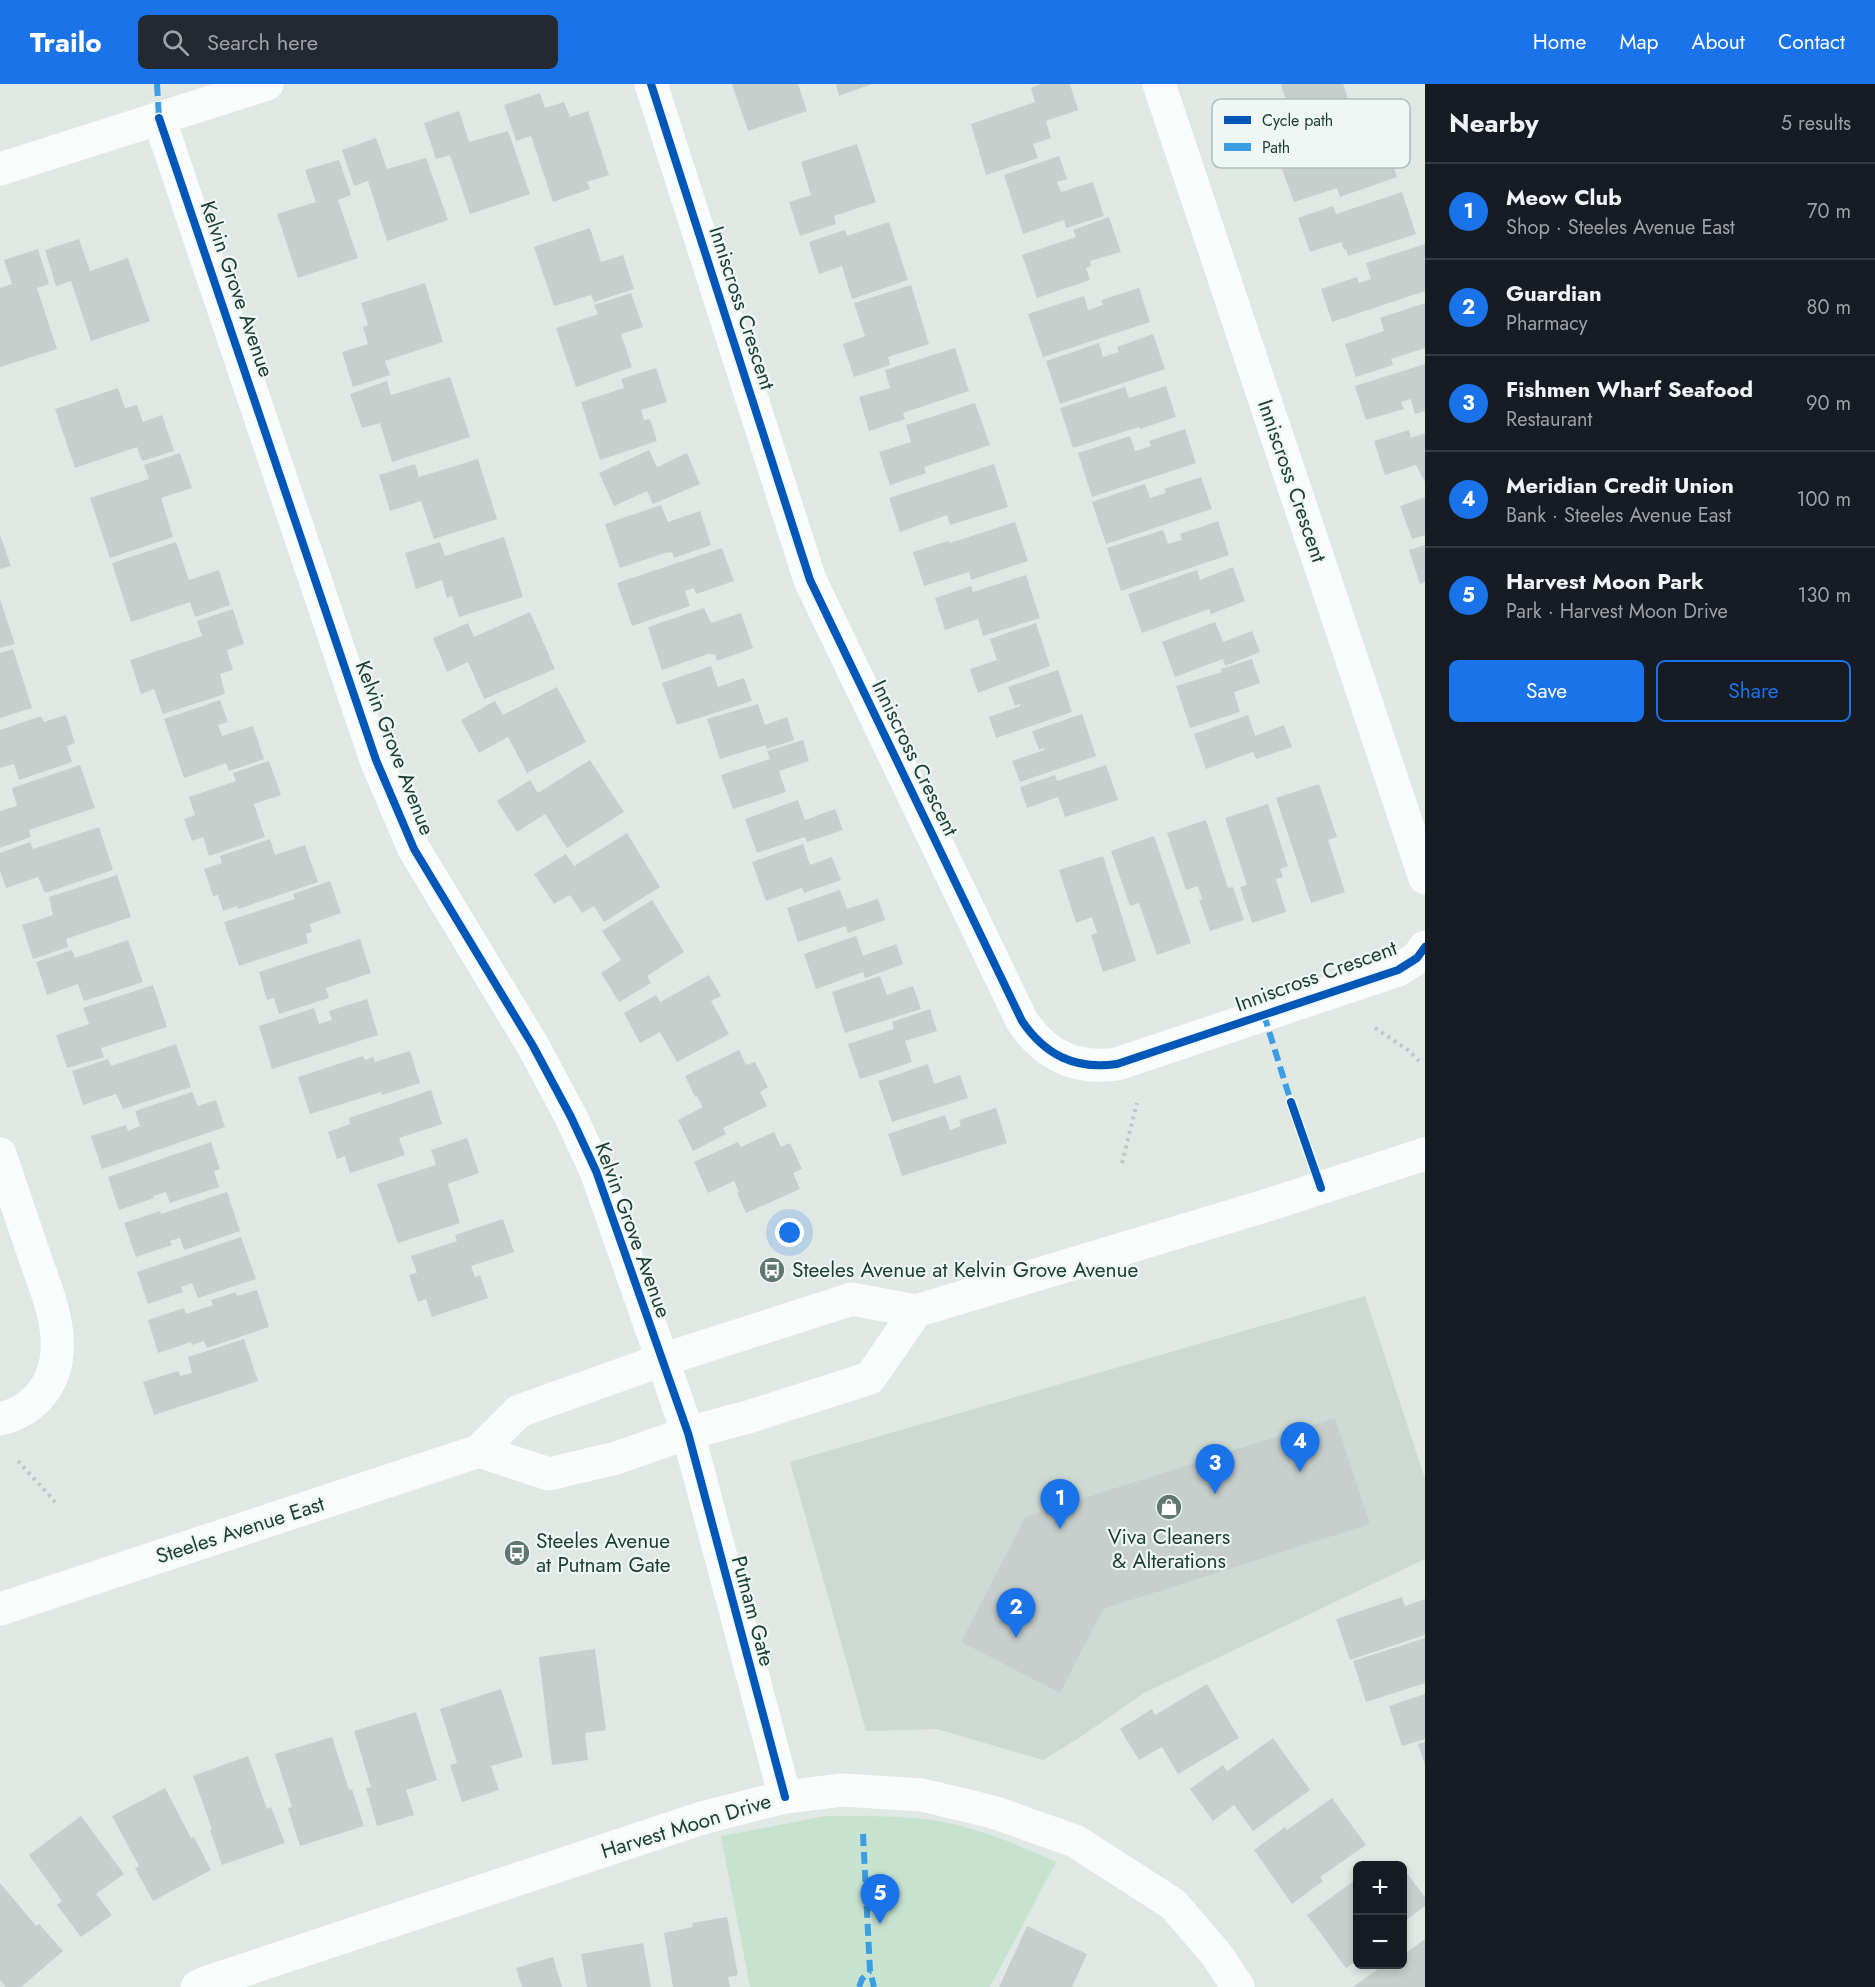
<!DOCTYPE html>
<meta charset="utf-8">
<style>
body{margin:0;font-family:Jost,sans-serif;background:#242831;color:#f1f3f6}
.controls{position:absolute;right:18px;bottom:18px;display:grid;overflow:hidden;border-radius:9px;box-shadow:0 3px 9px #0003}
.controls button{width:54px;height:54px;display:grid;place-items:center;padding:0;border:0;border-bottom:2px solid #363941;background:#171b24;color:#f1f3f6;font:30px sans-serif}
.you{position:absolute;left:790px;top:1149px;width:21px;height:21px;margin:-15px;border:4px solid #fff;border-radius:50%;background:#1a73e8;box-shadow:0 0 0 9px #1a73e833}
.badge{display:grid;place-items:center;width:39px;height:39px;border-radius:50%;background:#1a73e8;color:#fff;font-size:20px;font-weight:700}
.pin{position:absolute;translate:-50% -50px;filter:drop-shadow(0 2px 3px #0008)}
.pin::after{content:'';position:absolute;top:32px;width:21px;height:18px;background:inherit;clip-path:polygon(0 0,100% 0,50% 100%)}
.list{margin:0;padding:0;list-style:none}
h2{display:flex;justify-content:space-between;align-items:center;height:78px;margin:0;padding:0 24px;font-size:26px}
h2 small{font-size:20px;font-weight:400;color:#9ea1a6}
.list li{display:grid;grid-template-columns:39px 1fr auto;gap:18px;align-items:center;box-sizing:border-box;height:96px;padding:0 24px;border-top:2px solid #363941}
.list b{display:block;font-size:22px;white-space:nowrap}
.list p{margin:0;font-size:20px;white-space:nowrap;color:#9ea1a6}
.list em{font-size:20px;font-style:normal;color:#9ea1a6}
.actions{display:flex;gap:12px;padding:18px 24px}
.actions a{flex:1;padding:14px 0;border:2px solid #1a73e8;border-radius:9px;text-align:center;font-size:21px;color:#1a73e8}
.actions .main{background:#1a73e8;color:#fff}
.icon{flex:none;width:33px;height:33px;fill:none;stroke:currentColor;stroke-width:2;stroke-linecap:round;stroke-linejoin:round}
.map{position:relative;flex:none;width:1425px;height:1903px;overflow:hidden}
header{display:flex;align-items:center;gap:36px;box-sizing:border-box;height:84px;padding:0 30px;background:#1a73e8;color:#fff}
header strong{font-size:28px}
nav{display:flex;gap:33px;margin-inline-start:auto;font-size:21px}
.search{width:420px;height:54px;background:#242831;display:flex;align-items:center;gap:15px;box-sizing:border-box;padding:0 21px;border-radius:9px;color:#9ea1a6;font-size:22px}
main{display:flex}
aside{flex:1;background:#171b24}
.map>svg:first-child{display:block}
</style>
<header>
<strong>Trailo</strong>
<div class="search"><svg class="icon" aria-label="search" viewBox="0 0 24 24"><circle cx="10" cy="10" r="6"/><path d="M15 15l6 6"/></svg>Search here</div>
<nav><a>Home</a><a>Map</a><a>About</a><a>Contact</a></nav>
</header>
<main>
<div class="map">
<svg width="1425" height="1903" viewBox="0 0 1425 1903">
<rect width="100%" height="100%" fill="#e0e8e4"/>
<!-- built -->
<polygon fill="#cddad4" points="1365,1212 1425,1395 1425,1475 1144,1609 1082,1652 1043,1676 937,1645 866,1647 790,1378"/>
<!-- green -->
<path fill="#c7e3d0" d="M 826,1732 C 863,1732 901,1731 938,1737 C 979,1744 1018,1761 1056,1778 L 990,1903 L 750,1903 L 721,1752 Z"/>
<!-- building -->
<g fill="#c7cfcc">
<polygon points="732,0 798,0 807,27 748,47"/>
<polygon points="836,0 872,0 839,12"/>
<polygon points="1041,0 1070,0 1078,26 1046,37 1051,54 1033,60 1038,74 986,91 971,40 1035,18 1031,4"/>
<polygon points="1284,0 1343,0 1357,42 1327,52 1328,57 1317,60 1318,62 1282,74 1271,42 1293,35 1281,1"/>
<polygon points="540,9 545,24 564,18 570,33 588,27 609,91 587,98 590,105 553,118 531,52 516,57 504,21"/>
<polygon points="459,27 469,58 508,47 530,110 470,130 450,71 436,75 424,39"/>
<polygon points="1384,53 1397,93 1340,113 1337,104 1294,118 1282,85"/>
<polygon points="376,54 387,85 426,74 448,136 387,157 368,97 354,102 342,66"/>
<polygon points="857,60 876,118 834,132 836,140 800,152 789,118 811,111 801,78"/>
<polygon points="1059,72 1067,95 1057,98 1061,108 1093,98 1104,132 1066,144 1064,136 1023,150 1004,91"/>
<polygon points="339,76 351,111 338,116 358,174 298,194 277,130 316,118 305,86"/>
<polygon points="1402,108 1416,150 1348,172 1346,165 1344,166 1341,158 1310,168 1298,134 1333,122 1336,130"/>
<polygon points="1109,133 1121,168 1090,177 1091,182 1086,184 1090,196 1037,214 1022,171 1076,153 1073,146"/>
<polygon points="889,138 908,196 852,215 842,182 819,190 809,158 845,146 847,152"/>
<polygon points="590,144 601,178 623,171 634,205 594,218 591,211 554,222 534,163"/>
<polygon points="79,155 90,187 128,174 150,237 91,257 71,197 56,202 45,166"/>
<polygon points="1425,160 1425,207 1332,238 1321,205 1357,193 1359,199 1371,195 1366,179"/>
<polygon points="38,165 49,200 37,204 57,265 0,283 0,204 12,200 4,176"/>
<polygon points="425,199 443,258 385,277 390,291 353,303 342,268 368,260 363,243 368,241 361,219"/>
<polygon points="911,201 929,260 888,273 890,281 854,293 843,260 865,252 854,219"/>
<polygon points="1139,204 1150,238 1043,273 1028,230 1084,212 1088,226 1103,221 1101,216"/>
<polygon points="631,209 643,243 621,250 632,283 576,303 556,244 598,230 594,221"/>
<polygon points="1425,219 1425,264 1391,275 1393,281 1356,293 1345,260 1384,247 1380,234"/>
<polygon points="1153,250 1165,285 1060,320 1046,277 1099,259 1103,273 1119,268 1117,263"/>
<polygon points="955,264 969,307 903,329 905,335 869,347 859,313 890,304 885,286"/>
<polygon points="1425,280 1425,327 1415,330 1411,315 1401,318 1404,325 1366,336 1355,302"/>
<polygon points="656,284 667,318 641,326 644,336 650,335 657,357 600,376 581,318 624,304 621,295"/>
<polygon points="450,293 470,353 392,378 380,339 362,344 350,310 387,297 391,311"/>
<polygon points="1166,302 1176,333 1140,345 1139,343 1073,364 1060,324 1125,303 1129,314"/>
<polygon points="118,304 125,324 137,321 143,338 162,331 174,367 142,377 137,363 75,384 55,325"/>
<polygon points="975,319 990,361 924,383 926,389 890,401 879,368 911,358 906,341"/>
<polygon points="1185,345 1196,379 1092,413 1078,369 1130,352 1135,367 1151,362 1149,357"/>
<polygon points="1409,346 1411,354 1425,349 1425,398 1416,381 1385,391 1374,357"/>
<polygon points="649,366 657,383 687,369 700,400 653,420 647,407 614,422 599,389"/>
<polygon points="180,369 192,404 161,414 173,453 110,474 90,414 149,395 144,381"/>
<polygon points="478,375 497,435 434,455 421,417 390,427 379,391 415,380 419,393"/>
<polygon points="994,380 1008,423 950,441 947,431 900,448 889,414"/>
<polygon points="1201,393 1212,425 1106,460 1092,418 1145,400 1150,414 1166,409 1164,405"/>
<polygon points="1425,413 1425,451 1412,455 1400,422"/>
<polygon points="661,421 668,438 700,427 711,461 674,474 672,468 669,469 668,468 620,484 605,440"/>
<polygon points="1218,437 1229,471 1121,507 1107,464 1163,446 1168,460 1182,456 1180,450"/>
<polygon points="1015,438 1028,477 971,496 969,488 924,502 913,468 948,457 950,459"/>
<polygon points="0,451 11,482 0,485"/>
<polygon points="504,453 523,513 459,533 452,512 447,514 442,496 416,505 405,469 440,458 445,472"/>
<polygon points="176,458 189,496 219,486 230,521 195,533 190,518 131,538 112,479"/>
<polygon points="1425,461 1425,498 1420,500 1409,466"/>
<polygon points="722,464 734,497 696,510 694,504 685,507 690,522 632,542 617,499"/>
<polygon points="1233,483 1245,517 1211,530 1209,525 1142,549 1128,510 1197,486 1200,496"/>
<polygon points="1026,491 1040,534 983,552 978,535 945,546 935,514 971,502 973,508"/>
<polygon points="0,515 15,560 0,564"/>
<polygon points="704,524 711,539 741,529 753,564 717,577 715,570 711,571 711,569 662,586 648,543"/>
<polygon points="233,525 244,560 227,566 233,586 220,590 225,610 163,630 154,605 141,610 130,576 202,552 197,537"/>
<polygon points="530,528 555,585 484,615 468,578 447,588 433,554 468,539 474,553"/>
<polygon points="1215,538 1223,558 1252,547 1260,568 1225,582 1223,575 1175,593 1162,558"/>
<polygon points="1036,539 1050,582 978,609 970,585 997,576 990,555"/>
<polygon points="13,565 32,624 0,634 0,569"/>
<polygon points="1252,575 1260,599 1234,608 1240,628 1190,644 1176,602 1222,588 1221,585"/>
<polygon points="711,582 718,603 744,594 752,617 677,641 662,599"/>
<polygon points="1058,586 1072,628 996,654 989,633 1020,622 1020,620 1015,622 1008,603"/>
<polygon points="557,603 586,658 527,689 508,653 479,669 461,636 495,617 503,631"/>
<polygon points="220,616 228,638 218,641 222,652 253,642 264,675 229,687 226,679 184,694 164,635"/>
<polygon points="758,620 765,641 787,633 794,656 767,665 766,661 720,675 707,635"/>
<polygon points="1082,630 1096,672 1020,698 1012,677 1044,666 1044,664 1039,666 1032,647"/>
<polygon points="66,631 75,659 67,662 72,678 19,696 14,680 0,684 0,646 41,632 44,638"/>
<polygon points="1248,631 1255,652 1284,641 1292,663 1256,675 1253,668 1206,685 1194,650"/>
<polygon points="803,656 809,677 779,687 786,708 733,725 721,691 770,675 767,667"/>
<polygon points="590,676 624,728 567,764 545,730 517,748 497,717 530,696 538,709"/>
<polygon points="269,677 281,711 254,720 265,753 209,772 203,753 192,757 184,735 195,731 189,713 236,697 233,689"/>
<polygon points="80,681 95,724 29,746 31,753 0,764 0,727 17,722 12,704"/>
<polygon points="1106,681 1118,716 1065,733 1058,713 1027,724 1020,703 1055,691 1057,697"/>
<polygon points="1319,700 1337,753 1328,756 1345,808 1311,819 1276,714"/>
<polygon points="798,716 805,736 835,725 843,746 807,758 805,753 757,769 745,735"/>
<polygon points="1268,720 1288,782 1280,785 1283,793 1276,795 1286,828 1252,839 1240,803 1247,801 1225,734"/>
<polygon points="1206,736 1228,804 1233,803 1244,836 1210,847 1199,816 1202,815 1198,802 1186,806 1167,749"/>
<polygon points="99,743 113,786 45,809 38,793 6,804 0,787 0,769 30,758 33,765"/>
<polygon points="627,749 660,803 604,838 594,822 582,829 570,811 554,820 534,790 566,770 574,782"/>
<polygon points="1154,752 1191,859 1157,871 1139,819 1130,822 1111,767"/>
<polygon points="270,755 275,771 305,761 318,798 238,825 237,822 223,827 218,811 213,812 204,785 222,779 220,772"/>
<polygon points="803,760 810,781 832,773 841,796 804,809 802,804 766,817 752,778"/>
<polygon points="1103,772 1136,877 1103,888 1091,851 1097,849 1092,833 1076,839 1059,786"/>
<polygon points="117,791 131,833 66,855 68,863 33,875 22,841 53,831 49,813"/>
<polygon points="330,797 341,829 310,840 312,848 306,850 308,859 239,882 224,838 295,815 293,810"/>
<polygon points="840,806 847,825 878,815 885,836 848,849 846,842 798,858 787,824"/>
<polygon points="652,816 684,868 647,892 651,899 619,918 601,889 621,876 602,847"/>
<polygon points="856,852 863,872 896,860 903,880 865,894 863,888 816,905 804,870"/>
<polygon points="360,855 371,889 326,904 329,914 279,930 274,914 267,916 259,888"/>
<polygon points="128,856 143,898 84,917 78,900 47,911 36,878 72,866 75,874"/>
<polygon points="709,891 721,912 711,917 729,950 677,978 660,948 640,959 624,929 656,911 660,918"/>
<polygon points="880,892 887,911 913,902 921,925 845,949 832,908"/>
<polygon points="153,901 167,943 101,964 104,973 67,984 56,951 89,940 83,924"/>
<polygon points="367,915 378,951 272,985 259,942 314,924 319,940 332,936 329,927"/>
<polygon points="930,925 937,947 905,957 912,978 860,995 848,960 894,945 892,938"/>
<polygon points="176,960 191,1003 123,1025 116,1010 83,1021 72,987 108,975 111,982"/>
<polygon points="739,966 746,981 755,978 768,1003 760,1008 767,1022 723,1044 726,1050 693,1067 678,1036 703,1023 697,1012 695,1013 685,992"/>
<polygon points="410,967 420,999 382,1011 381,1008 310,1030 298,993 363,972 365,976 373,973 375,978"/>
<polygon points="928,980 934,1000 960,991 968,1014 892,1038 878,997"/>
<polygon points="431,1006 442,1040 399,1054 405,1071 350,1089 345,1072 337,1075 328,1048 350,1040 349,1034"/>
<polygon points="192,1008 198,1022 216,1016 225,1043 102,1085 91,1052 126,1041 128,1047 140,1042 135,1027"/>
<polygon points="996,1024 1007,1059 902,1092 888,1050 945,1031 950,1046 961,1042 959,1036"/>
<polygon points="774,1048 781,1063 790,1059 802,1085 793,1089 800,1105 746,1129 737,1109 739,1108 734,1097 708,1109 694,1078 738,1058 741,1063"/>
<polygon points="467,1054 479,1089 448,1100 460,1139 398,1159 377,1100 436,1081 431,1066"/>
<polygon points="211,1058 220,1085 214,1087 219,1103 170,1119 166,1108 153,1112 154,1114 119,1126 108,1093"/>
<polygon points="227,1108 240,1147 184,1166 180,1154 170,1157 172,1161 136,1173 124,1139 160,1127 161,1130"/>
<polygon points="503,1135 514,1168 471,1182 475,1193 480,1191 488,1214 432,1233 426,1215 418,1218 409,1191 417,1189 411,1172 457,1157 455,1151"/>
<polygon points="241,1153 256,1195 198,1214 192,1199 181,1203 183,1208 148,1220 137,1188"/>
<polygon points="257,1206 269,1243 207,1264 204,1257 192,1261 191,1258 158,1269 148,1236 184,1224 186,1230 213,1221 211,1216 236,1208 237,1212"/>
<polygon points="244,1255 258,1297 154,1331 143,1298 178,1287 180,1292 192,1289 188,1273"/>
<polygon points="1335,1334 1370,1440 1103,1525 1060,1609 961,1558 1025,1433"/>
<polygon points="1402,1513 1405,1522 1425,1515 1425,1551 1350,1576 1336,1535"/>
<polygon points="1425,1554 1425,1599 1366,1618 1353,1577"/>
<polygon points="595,1565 606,1646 585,1649 588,1676 552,1681 539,1573"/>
<polygon points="1207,1600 1239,1654 1178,1690 1162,1663 1139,1676 1120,1645 1152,1625 1155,1631"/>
<polygon points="501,1605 523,1673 491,1682 499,1706 462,1718 450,1681 457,1679 440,1625"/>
<polygon points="1425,1610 1425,1655 1402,1662 1389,1622"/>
<polygon points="416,1628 437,1696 406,1706 414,1731 377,1742 366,1704 371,1703 354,1647"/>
<polygon points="332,1653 349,1706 352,1705 364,1742 300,1762 288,1724 292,1723 275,1670"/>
<polygon points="1273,1654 1310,1706 1253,1747 1234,1721 1213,1737 1190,1705 1223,1681 1227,1687"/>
<polygon points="1425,1658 1425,1681 1418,1660"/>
<polygon points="248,1672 267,1725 271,1723 285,1759 222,1781 210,1746 212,1745 193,1692"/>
<polygon points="165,1704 191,1754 194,1753 211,1786 153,1817 135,1784 139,1782 112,1732"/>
<polygon points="1332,1714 1366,1761 1320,1793 1323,1797 1292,1820 1254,1766 1285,1743 1287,1746"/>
<polygon points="81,1732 124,1790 96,1810 112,1831 81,1853 57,1821 62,1817 29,1771"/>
<polygon points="1402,1783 1425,1813 1425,1822 1402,1839"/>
<polygon points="1358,1794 1358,1876 1346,1884 1307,1831"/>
<polygon points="0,1799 36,1842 39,1840 63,1867 21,1903 6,1903 0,1896"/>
<polygon points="727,1833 738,1891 728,1893 730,1903 673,1903 664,1849 693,1843 692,1839"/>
<polygon points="1027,1842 1087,1870 1072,1903 999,1903"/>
<polygon points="1425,1855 1425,1903 1353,1903 1382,1882 1385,1885 1391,1880 1402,1880 1402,1872"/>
<polygon points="643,1859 651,1903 587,1903 581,1870"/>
<polygon points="553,1873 562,1903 522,1903 516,1884"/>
</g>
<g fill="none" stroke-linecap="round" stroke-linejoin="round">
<!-- path -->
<g stroke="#bec8c6" stroke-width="4" stroke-dasharray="3 4.5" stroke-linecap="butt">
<polyline points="1375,944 1408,966 1419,977"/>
<polyline points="1122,1079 1137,1019"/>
<polyline points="18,1377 57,1420"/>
</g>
<!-- street -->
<g stroke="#fafcfb" stroke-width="33">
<path d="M 651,0 L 810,496 L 1022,937 C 1045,971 1075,986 1117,980 L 1398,886 L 1417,874 L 1425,863"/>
<polyline points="1159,0 1425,794"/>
<path d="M 0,1070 C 11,1102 21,1133 32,1165 C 47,1210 75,1266 42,1309 C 31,1323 17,1331 0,1335"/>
</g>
<!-- secondary -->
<g stroke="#fafcfb" stroke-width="33">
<polyline points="159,34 376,676 414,765 533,962 571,1033 596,1087 688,1349 785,1713"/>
<polyline points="0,85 267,0"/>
<polyline points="479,1367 549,1390 616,1374 688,1349 748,1333 870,1294 916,1227"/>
<polyline points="0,1525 479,1367 519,1327 662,1276 852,1215 916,1227 1268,1121 1425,1070"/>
<polyline points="197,1903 205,1899 702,1734 785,1713 842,1706 922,1711 993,1728 1075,1757 1173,1820 1216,1870 1238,1903"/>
</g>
<!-- quiet -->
<g stroke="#3c9ee2" stroke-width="6" stroke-dasharray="12 6" stroke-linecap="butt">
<polyline points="157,0 159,34"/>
<polyline points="1264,931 1291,1018"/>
<polyline points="863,1750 870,1887 874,1903"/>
<polyline points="859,1903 862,1895 870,1887"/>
</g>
<!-- cycleway casing -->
<g stroke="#eef7f3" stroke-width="11">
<g id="cycleway">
<path d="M 651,0 L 810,496 L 1022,937 C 1045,971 1075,986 1117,980 L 1398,886 L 1417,874 L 1425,863"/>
<polyline points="159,34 376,676 414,765 533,962 571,1033 596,1087 688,1349 785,1713"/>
<polyline points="1291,1018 1321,1104"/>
</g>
</g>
<!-- cycleway -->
<use href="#cycleway" stroke="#0057b8" stroke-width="8"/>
</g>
<!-- icons -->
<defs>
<g id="bus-disc" transform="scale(1.35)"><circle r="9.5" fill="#617872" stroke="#eef7f3"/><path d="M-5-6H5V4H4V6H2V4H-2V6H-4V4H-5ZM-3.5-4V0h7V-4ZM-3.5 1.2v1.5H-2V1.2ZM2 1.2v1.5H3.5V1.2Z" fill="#fff"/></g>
<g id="shop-disc" transform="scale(1.35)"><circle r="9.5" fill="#617872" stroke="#eef7f3"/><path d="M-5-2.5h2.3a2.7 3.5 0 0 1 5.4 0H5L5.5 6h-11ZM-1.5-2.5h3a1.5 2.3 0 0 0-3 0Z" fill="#fff"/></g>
</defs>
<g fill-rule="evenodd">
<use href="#bus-disc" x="772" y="1186"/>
<use href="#shop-disc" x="1169" y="1423"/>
<use href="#bus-disc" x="517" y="1469"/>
</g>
<g text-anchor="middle" stroke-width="4.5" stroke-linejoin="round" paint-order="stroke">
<!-- street labels -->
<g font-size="21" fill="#1d3c34" stroke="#eef7f3">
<text transform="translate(237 205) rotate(71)" y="7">Kelvin Grove Avenue</text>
<text transform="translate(742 224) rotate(72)" y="7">Inniscross Crescent</text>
<text transform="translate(1292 397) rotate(71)" y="7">Inniscross Crescent</text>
<text transform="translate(395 664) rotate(69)" y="7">Kelvin Grove Avenue</text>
<text transform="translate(915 674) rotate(64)" y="7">Inniscross Crescent</text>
<text transform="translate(1316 892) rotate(-20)" y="7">Inniscross Crescent</text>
<text transform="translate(633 1146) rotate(70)" y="7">Kelvin Grove Avenue</text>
<text transform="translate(240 1446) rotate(-18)" y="7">Steeles Avenue East</text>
<text transform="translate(753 1527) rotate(75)" y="7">Putnam Gate</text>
<text transform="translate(686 1742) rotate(-17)" y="7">Harvest Moon Drive</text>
</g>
<!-- poi labels -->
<g font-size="21" fill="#1d3c34" stroke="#eef7f3" text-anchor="start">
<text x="792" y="1193">Steeles Avenue at Kelvin Grove Avenue</text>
<text x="1169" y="1460" text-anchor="middle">Viva Cleaners<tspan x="1169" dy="24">&amp; Alterations</tspan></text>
<text x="536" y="1464">Steeles Avenue<tspan x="536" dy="24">at Putnam Gate</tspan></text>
</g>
</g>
<!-- legend -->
<rect x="1212" y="15" width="198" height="69" rx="9" fill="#eef7f3" stroke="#afbfba" stroke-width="1.5"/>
<rect x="1224" y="32" width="27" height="8" fill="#0057b8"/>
<rect x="1224" y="59" width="27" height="8" fill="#3c9ee2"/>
<g font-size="16" fill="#1d3c34">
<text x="1262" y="42">Cycle path</text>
<text x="1262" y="69">Path</text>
</g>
</svg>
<div class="controls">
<button>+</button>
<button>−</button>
</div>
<div class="you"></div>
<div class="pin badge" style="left:1060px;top:1445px">1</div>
<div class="pin badge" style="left:1016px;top:1554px">2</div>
<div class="pin badge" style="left:1215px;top:1410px">3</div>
<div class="pin badge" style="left:1300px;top:1388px">4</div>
<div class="pin badge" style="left:880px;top:1840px">5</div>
</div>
<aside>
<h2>Nearby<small>5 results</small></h2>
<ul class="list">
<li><span class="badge">1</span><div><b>Meow Club</b><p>Shop · Steeles Avenue East</p></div><em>70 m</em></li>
<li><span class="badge">2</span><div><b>Guardian</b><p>Pharmacy</p></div><em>80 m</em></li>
<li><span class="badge">3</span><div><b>Fishmen Wharf Seafood</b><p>Restaurant</p></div><em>90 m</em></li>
<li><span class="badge">4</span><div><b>Meridian Credit Union</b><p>Bank · Steeles Avenue East</p></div><em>100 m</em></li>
<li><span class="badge">5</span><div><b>Harvest Moon Park</b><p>Park · Harvest Moon Drive</p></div><em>130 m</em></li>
</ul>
<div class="actions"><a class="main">Save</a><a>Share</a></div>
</aside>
</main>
